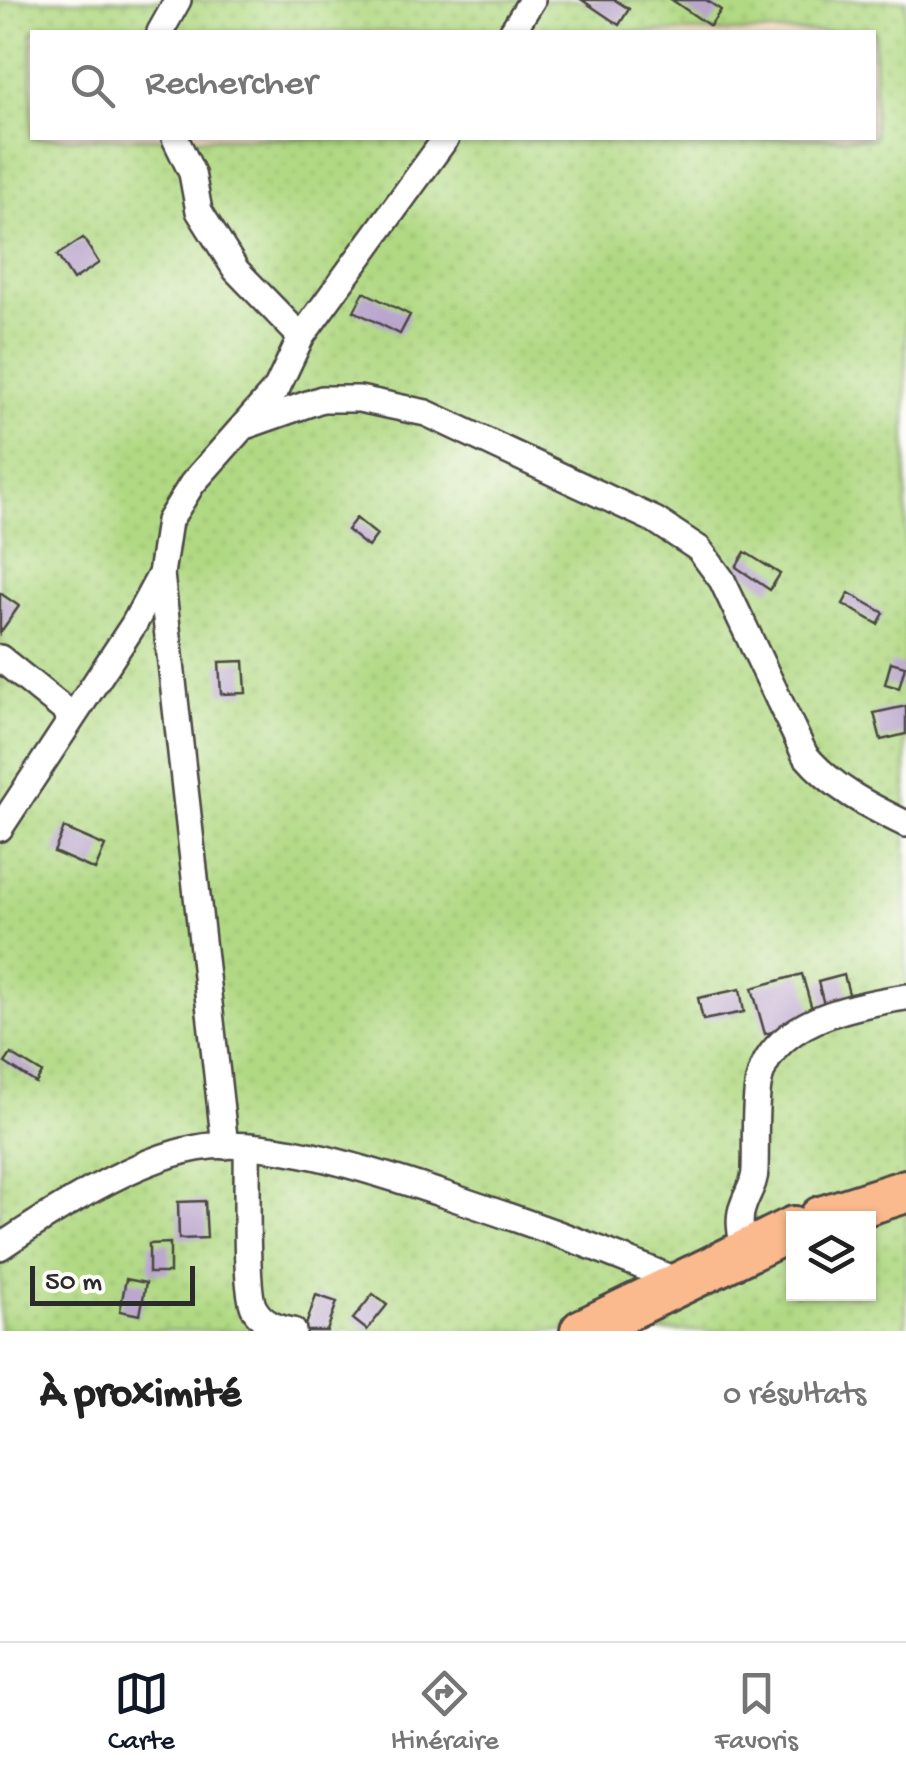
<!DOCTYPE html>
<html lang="fr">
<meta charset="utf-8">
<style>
body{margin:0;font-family:"Gochi Hand",sans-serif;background:#f2f2f2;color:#222}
.controls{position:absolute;right:30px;bottom:30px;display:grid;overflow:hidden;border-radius:0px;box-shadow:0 2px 8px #0004}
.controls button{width:90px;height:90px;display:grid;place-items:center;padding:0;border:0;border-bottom:2px solid #e0e0e0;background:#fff;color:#222;font:50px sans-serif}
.scale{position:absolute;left:30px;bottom:25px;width:165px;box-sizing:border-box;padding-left:10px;border:5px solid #2b2b2b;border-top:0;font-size:28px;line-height:35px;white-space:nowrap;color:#2b2b2b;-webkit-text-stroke:8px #fdfcf7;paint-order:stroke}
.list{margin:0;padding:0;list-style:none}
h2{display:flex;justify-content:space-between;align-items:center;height:130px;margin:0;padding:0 40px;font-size:42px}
h2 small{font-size:32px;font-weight:400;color:#767676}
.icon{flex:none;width:55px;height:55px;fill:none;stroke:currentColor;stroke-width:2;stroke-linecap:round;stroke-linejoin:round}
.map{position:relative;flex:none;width:906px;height:1331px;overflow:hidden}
.search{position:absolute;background:#fff;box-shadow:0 2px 8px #0004;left:30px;right:30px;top:30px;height:110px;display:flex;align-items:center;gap:25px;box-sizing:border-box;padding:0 35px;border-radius:0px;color:#767676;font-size:38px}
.sheet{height:310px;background:#fff}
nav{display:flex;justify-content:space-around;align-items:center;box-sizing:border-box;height:140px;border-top:2px solid #e0e0e0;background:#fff;font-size:28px;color:#767676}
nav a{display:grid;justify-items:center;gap:5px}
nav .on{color:#111827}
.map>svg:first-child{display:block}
</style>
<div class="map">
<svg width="906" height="1331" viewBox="0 0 906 1331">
<defs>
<pattern id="grass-dots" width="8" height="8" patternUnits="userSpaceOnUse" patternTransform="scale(2.5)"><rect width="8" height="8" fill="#b1d983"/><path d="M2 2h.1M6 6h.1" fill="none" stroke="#98ba71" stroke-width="1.8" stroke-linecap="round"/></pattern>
</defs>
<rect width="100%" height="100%" fill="#fdfcf7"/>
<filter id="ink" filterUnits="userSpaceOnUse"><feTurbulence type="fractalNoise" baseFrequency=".01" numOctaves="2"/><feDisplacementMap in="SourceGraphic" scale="20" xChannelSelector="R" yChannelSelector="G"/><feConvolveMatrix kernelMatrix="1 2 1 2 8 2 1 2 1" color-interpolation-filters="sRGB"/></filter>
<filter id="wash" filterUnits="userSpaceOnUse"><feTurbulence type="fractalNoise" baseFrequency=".0048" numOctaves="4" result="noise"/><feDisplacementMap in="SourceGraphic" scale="40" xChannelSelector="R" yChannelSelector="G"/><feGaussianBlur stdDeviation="2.25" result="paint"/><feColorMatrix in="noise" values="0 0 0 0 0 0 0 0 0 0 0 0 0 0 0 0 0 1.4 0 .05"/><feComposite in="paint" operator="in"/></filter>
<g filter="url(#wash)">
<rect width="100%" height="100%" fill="#f6e2ca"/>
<!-- grass -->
<path fill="url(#grass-dots)" stroke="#6e8257" stroke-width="2.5" fill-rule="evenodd" d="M 0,0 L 906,0 L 906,1331 L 0,1331 ZM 32,32 L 874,32 L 874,138 L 32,138 ZM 794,1218 L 868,1218 L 868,1294 L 794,1294 Z"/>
<g id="blocks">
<!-- building -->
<g fill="#baa4cc">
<polygon points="582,0 615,0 629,9 619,25"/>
<polygon points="672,0 706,0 721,10 710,26"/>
<polygon points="83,238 99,263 73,280 57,255"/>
<polygon points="364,292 410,315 400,334 354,311"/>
<polygon points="356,518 377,535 368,547 347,530"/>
<polygon points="745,552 780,574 770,590 736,567"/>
<polygon points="0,593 19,606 0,633"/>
<polygon points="849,593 884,613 878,624 843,604"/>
<polygon points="244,661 246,693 221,694 219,662"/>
<polygon points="891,662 905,666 899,688 885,684"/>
<polygon points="906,706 906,734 881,740 874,713"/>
<polygon points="64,828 105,846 95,870 54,852"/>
<polygon points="802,974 815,1020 765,1034 752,988"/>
<polygon points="844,975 852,1005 826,1012 818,982"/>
<polygon points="740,989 744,1012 703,1020 698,998"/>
<polygon points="11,1054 42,1073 36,1083 5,1063"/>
<polygon points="205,1201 207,1238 179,1239 178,1202"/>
<polygon points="170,1243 170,1273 149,1273 149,1244"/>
<polygon points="126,1279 146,1283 140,1315 120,1311"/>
<polygon points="373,1294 387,1305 367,1330 353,1319"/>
<polygon points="316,1295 337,1302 327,1331 304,1331"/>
</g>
</g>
</g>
<g filter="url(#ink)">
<use href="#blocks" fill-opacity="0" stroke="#494643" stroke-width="2.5"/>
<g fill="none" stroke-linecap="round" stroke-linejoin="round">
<!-- minor casing -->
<g stroke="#494643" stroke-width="30">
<g id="minor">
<polyline points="160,32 178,0"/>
<polyline points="512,32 532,0"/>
<polyline points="175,138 192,173 199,211 236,270 301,337"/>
<path d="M 248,425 L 322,399 L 359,399 L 426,413 L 655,520 L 699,549 L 722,580 L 805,755 C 833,788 867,805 906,824"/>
<polyline points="161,574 225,1146"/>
<polyline points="0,658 72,716"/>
<polyline points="0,828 134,624 161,574 169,521 192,484 277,388 301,337 446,138"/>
<path d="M 247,1148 C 248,1178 244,1289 254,1308 C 263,1324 277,1328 293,1331"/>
<path d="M 0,1247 C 55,1210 132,1160 197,1148 C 268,1135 375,1172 443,1194 C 523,1221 602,1248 679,1282"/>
<path d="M 744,1251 C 742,1237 737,1220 743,1206 C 747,1193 755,1184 755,1170 C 756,1142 754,1113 758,1086 C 768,1021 853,1005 906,997"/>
</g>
</g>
<!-- trunk casing -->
<g stroke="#494643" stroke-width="48">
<g id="trunk">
<polyline points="821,1218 906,1191"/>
<polyline points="582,1331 794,1228"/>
</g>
</g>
<!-- minor -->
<use href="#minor" stroke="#fff" stroke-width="25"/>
<!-- trunk -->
<use href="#trunk" stroke="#fbba8d" stroke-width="42"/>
</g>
</g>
</svg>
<div class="controls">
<button><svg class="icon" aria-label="layers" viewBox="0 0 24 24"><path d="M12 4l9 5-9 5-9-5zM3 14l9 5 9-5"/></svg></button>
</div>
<div class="scale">50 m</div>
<div class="search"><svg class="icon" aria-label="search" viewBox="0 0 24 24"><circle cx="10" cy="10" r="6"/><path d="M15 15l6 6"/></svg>Rechercher</div>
</div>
<section class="sheet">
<h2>À proximité<small>0 résultats</small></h2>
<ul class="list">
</ul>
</section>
<nav>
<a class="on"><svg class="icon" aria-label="map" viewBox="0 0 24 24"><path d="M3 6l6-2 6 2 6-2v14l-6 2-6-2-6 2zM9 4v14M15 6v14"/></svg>Carte</a>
<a><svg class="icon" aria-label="directions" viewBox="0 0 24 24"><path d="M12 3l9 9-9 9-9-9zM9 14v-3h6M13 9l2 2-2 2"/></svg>Itinéraire</a>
<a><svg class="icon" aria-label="saved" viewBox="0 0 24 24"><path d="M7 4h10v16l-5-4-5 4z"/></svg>Favoris</a>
</nav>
